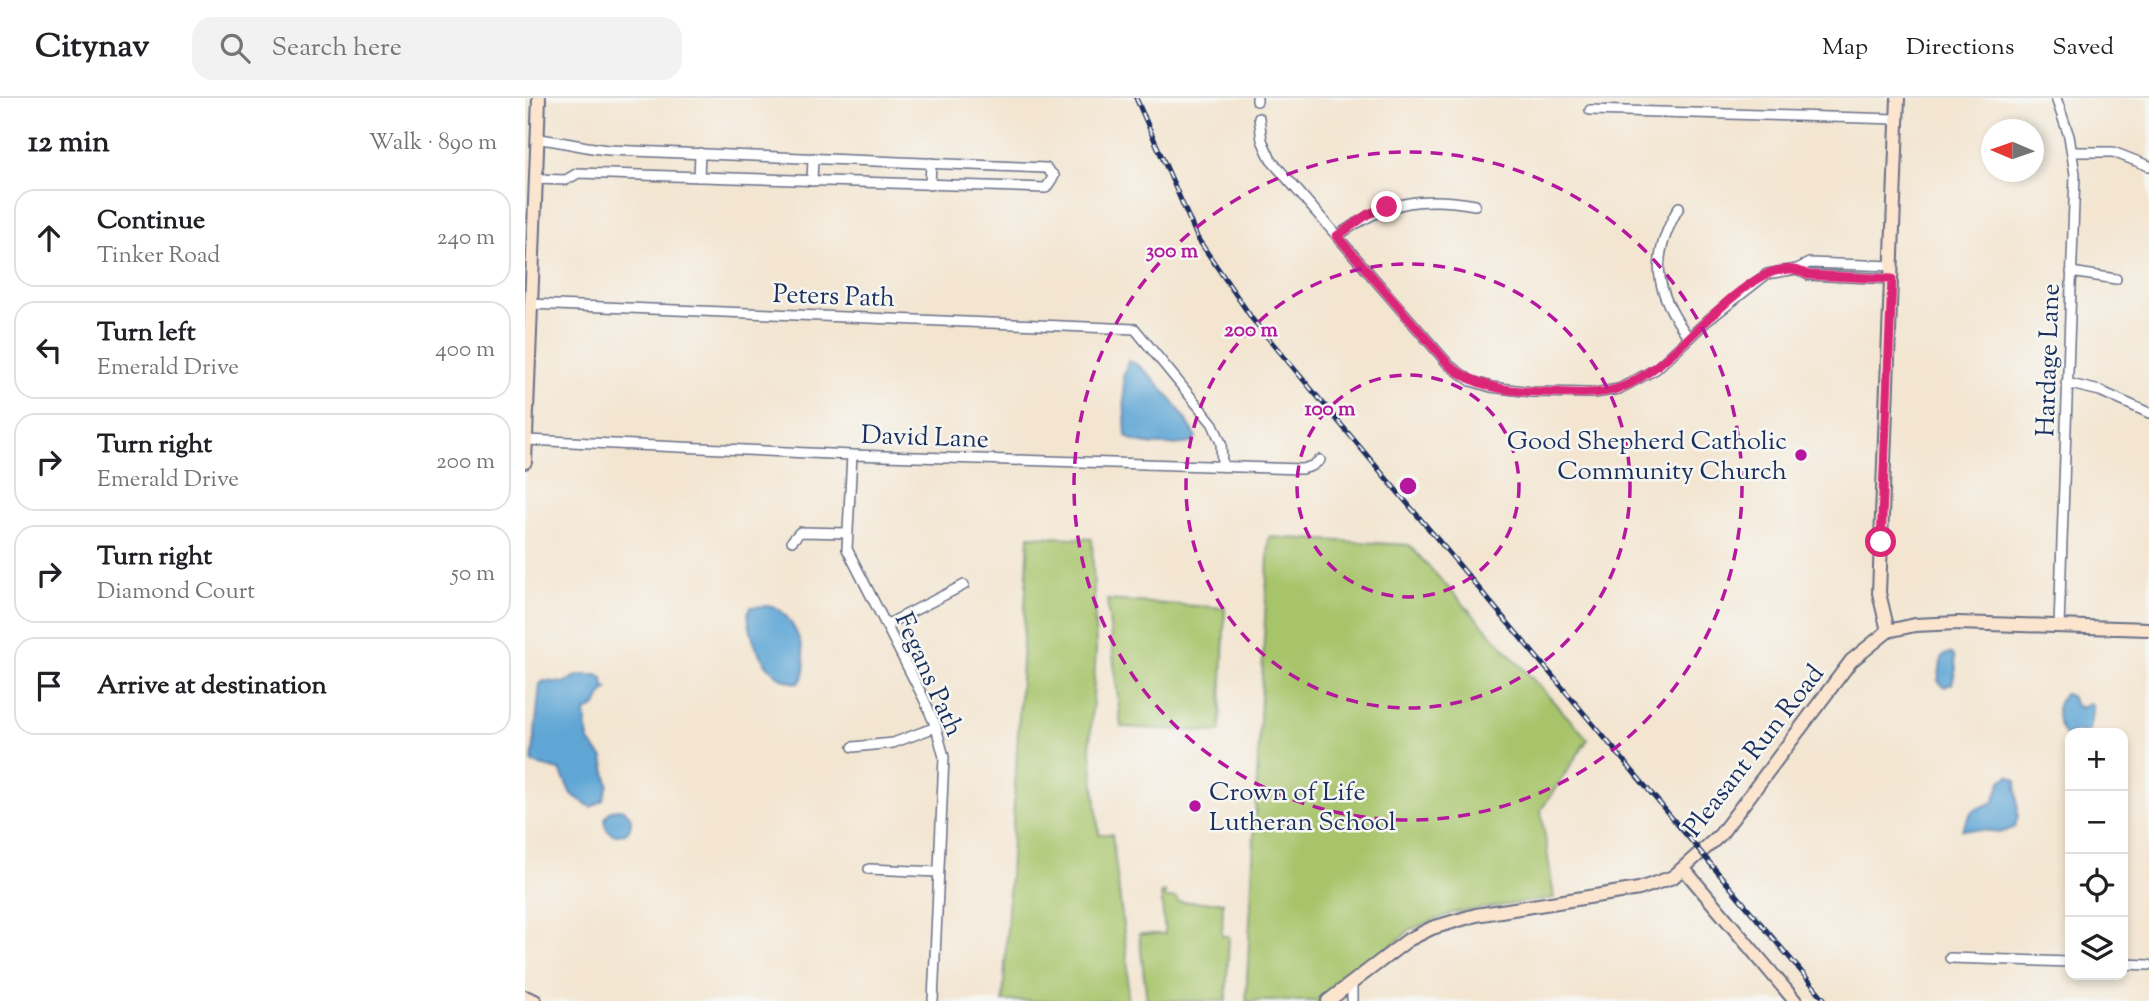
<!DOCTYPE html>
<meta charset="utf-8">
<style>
body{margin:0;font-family:"Sorts Mill Goudy",serif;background:#f2f2f2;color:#202124}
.controls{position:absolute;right:21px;bottom:21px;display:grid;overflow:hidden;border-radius:14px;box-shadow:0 4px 10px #0003}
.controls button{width:63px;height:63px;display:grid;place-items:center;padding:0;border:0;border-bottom:2px solid #e0e0e0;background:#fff;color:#202124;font:35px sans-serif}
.compass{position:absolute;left:1456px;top:21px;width:63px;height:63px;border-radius:50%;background:#fff;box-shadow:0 4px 10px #0003;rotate:272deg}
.stop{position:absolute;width:21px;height:21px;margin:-16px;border:5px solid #db2777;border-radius:50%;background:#fff}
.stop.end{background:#db2777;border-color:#fff;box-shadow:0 2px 7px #0008}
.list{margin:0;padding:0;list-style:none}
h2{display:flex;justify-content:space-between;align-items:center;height:91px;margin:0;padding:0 28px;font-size:30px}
h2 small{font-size:23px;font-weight:400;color:#757577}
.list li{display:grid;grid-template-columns:46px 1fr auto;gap:21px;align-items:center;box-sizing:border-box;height:98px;margin:0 14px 14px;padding:0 14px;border:2px solid #e0e0e0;border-radius:21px}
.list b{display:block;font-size:26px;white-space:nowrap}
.list p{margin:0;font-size:23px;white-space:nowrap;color:#757577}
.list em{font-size:23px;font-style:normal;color:#757577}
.icon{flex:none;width:38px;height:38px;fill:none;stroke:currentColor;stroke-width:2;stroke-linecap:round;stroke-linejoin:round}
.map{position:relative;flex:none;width:1624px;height:903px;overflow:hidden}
header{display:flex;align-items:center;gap:42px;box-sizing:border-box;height:98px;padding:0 35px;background:#fff;border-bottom:2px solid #e0e0e0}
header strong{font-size:33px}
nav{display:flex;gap:38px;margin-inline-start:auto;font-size:24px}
.search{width:490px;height:63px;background:#f2f2f2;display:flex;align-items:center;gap:18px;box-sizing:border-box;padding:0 24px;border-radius:21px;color:#757577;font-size:26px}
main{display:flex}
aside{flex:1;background:#fff}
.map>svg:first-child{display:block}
</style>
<header>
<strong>Citynav</strong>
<div class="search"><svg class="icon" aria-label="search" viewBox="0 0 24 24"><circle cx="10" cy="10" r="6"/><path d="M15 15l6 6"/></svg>Search here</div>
<nav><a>Map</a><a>Directions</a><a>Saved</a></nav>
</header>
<main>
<aside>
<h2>12 min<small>Walk · 890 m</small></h2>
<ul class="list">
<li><svg class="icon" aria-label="ahead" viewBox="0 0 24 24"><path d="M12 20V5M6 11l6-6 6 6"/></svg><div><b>Continue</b><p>Tinker Road</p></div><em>240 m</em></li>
<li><svg class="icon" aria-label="left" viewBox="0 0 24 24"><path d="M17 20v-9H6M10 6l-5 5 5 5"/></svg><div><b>Turn left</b><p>Emerald Drive</p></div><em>400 m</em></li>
<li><svg class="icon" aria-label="right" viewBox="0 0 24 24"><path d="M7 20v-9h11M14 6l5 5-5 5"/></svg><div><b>Turn right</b><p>Emerald Drive</p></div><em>200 m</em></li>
<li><svg class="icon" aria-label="right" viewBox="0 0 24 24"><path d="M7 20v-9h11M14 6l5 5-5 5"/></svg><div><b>Turn right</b><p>Diamond Court</p></div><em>50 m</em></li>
<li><svg class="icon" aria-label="arrive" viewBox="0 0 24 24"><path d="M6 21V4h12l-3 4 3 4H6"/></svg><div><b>Arrive at destination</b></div></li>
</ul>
</aside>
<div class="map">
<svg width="1624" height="903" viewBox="0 0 1624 903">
<rect width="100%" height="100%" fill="#f6f6f2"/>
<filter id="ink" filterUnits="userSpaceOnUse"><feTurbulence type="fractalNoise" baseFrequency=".0143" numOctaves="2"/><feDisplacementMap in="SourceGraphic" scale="14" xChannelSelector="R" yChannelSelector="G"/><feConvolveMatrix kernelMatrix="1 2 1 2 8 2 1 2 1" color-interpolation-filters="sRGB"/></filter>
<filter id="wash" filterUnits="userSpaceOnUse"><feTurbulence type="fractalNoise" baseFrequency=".00686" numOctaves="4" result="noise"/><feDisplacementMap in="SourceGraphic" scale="28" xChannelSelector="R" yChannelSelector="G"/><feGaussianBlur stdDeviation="1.57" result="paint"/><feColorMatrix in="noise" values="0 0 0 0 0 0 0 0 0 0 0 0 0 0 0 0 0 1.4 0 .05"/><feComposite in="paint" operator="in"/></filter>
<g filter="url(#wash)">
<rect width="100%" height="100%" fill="#f3e5d0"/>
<!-- green -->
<g fill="#a7c46b" stroke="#617a64" stroke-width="2">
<polygon points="504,438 567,441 571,552 565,645 574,736 587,736 603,868 602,903 478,903"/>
<polygon points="744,439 884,447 1063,641 1016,712 1029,800 928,815 886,831 839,872 793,903 721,903"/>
<polygon points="582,502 700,510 695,634 596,629"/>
<polygon points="640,794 640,800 651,800 653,804 698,804 697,838 704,838 701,903 622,903 614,836 640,836 636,795"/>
</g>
<!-- water -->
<g fill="#5ea6d5" stroke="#3c6a9a" stroke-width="2">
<path d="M 603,263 C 622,266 662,320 671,339 L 668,344 C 652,348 614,350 601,338 L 598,279 Z"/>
<path d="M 247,508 C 268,513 290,568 274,585 C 241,583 225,544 223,515 L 226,509 Z"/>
<polygon points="1425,555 1429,558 1431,570 1427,586 1419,589 1413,583 1417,558"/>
<polygon points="54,577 73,577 78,580 79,589 83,590 76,597 71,608 60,614 63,642 78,660 83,687 78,702 66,709 46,696 35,672 7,665 15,586 19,583 38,585"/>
<path d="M 1540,595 L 1546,598 L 1550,607 L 1556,610 L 1564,605 L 1568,608 L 1564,633 L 1545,635 L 1545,643 C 1532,630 1526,611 1540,595 Z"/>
<polygon points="1484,678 1491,682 1493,718 1490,729 1478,734 1437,731 1447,713 1469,704 1476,683"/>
<circle cx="93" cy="724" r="13"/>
</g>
</g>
<g filter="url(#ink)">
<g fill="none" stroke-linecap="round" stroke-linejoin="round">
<!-- street casing -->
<g stroke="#676f86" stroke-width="12">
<g id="street">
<polyline points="1531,0 1544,38 1550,76 1534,528"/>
<polyline points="732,3 732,0"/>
<polyline points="1065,12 1372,21"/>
<polyline points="734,20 737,42 746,62 924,267 946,283 966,289 1007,294 1069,295 1094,291 1131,271 1182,223 1242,176 1272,171 1284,165 1368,168"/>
<polyline points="1548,54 1588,54 1624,68"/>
<polyline points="174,79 175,55"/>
<path d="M 11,81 L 41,82 L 53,75 L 521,90 L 529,78 L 521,70 L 84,52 C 59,50 38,43 13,41"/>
<polyline points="287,83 288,60"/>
<polyline points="405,87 406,65"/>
<path d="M 1154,109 C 1124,161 1129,193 1164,240"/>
<path d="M 812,138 C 859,105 893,97 950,107"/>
<polyline points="1272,171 1283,177 1367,181"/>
<polyline points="1546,174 1591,181"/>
<polyline points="6,206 610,231 688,326 696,345 697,367"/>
<polyline points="1541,285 1575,293 1624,315"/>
<polyline points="2,342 327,357 777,371 787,368 795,362"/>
<polyline points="327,357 322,451 399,601 411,629 419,659 408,903"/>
<polyline points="267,443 275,434 322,435"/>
<polyline points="361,527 439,487"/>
<polyline points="328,649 368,645 411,629"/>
<polyline points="344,771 413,774"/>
<polyline points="1425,860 1545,864"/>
<polyline points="1598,866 1624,867"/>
<polyline points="827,903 827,884"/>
</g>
</g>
<!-- secondary casing -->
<g stroke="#676f86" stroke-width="16">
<g id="secondary">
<polyline points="0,364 14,0"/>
<polyline points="1363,533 1354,495 1373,0"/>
<polyline points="1159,771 1270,903"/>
<polyline points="0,899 10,903"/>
<polyline points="803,903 883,842 907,830 951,817 1114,791 1148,779 1195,737 1326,563 1363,533 1390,527 1433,525 1624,531"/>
</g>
</g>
<!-- street -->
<use href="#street" stroke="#fff" stroke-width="9"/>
<!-- secondary -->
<use href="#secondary" stroke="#fce5cf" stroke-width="12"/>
<!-- rail casing -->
<g stroke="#1b2f5e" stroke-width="5">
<polyline id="rail" points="611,0 673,141 728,222 1301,903"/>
</g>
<!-- rail -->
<use href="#rail" stroke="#f6f6f2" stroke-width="2.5" stroke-dasharray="8" stroke-linecap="butt"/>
</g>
</g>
<g fill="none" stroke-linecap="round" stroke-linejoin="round" filter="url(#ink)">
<!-- route -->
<path stroke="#db2777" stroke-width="9" d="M 862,109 L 843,116 L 812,138 L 924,267 C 950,289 981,293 1014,294 C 1043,294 1078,300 1104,286 C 1155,260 1193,200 1242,176 C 1256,170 1270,170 1283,177 L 1367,181 L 1356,444"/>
</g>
<!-- distance rings -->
<g fill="none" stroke="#b5179e" stroke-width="3.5" stroke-dasharray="12 9">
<circle cx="883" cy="388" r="111"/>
<circle cx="883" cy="388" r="222"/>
<circle cx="883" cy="388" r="334"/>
</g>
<!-- markers -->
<g fill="#b5179e" stroke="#f6f6f2" stroke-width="2.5">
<circle cx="1276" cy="357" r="7"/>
<circle cx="670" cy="708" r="7"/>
</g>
<g text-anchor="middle" stroke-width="5" stroke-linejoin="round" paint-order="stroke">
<!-- street labels -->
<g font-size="26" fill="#1b2f5e" stroke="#f6f6f2">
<text transform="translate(309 197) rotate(2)" y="9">Peters Path</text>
<text transform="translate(1522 262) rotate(-88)" y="9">Hardage Lane</text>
<text transform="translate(400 338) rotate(2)" y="9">David Lane</text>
<text transform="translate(405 576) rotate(66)" y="9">Fegans Path</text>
<text transform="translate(1228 652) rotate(-52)" y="9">Pleasant Run Road</text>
</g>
<!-- poi labels -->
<g font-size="26" fill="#1b2f5e" stroke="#f6f6f2" text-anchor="end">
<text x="1262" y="351">Good Shepherd Catholic<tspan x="1262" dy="30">Community Church</tspan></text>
<text x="684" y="702" text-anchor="start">Crown of Life<tspan x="684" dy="30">Lutheran School</tspan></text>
</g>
</g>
<circle cx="883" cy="388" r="10" fill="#b5179e" stroke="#f6f6f2" stroke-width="3.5"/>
<g font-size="21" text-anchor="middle" font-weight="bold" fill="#b5179e" stroke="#f6f6f2" stroke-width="5" stroke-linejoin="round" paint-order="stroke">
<text x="647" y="159">300 m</text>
<text x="726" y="238">200 m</text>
<text x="805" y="317">100 m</text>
</g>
</svg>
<div class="controls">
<button>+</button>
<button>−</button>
<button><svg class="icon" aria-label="locate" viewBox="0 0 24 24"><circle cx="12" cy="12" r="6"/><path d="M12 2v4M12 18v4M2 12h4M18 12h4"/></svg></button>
<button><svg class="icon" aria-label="layers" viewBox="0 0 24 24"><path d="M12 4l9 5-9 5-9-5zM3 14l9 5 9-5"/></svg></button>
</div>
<svg class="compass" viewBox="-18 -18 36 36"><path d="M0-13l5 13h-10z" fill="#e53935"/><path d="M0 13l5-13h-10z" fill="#757577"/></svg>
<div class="stop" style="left:1356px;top:444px"></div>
<div class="stop end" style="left:862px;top:109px"></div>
</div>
</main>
